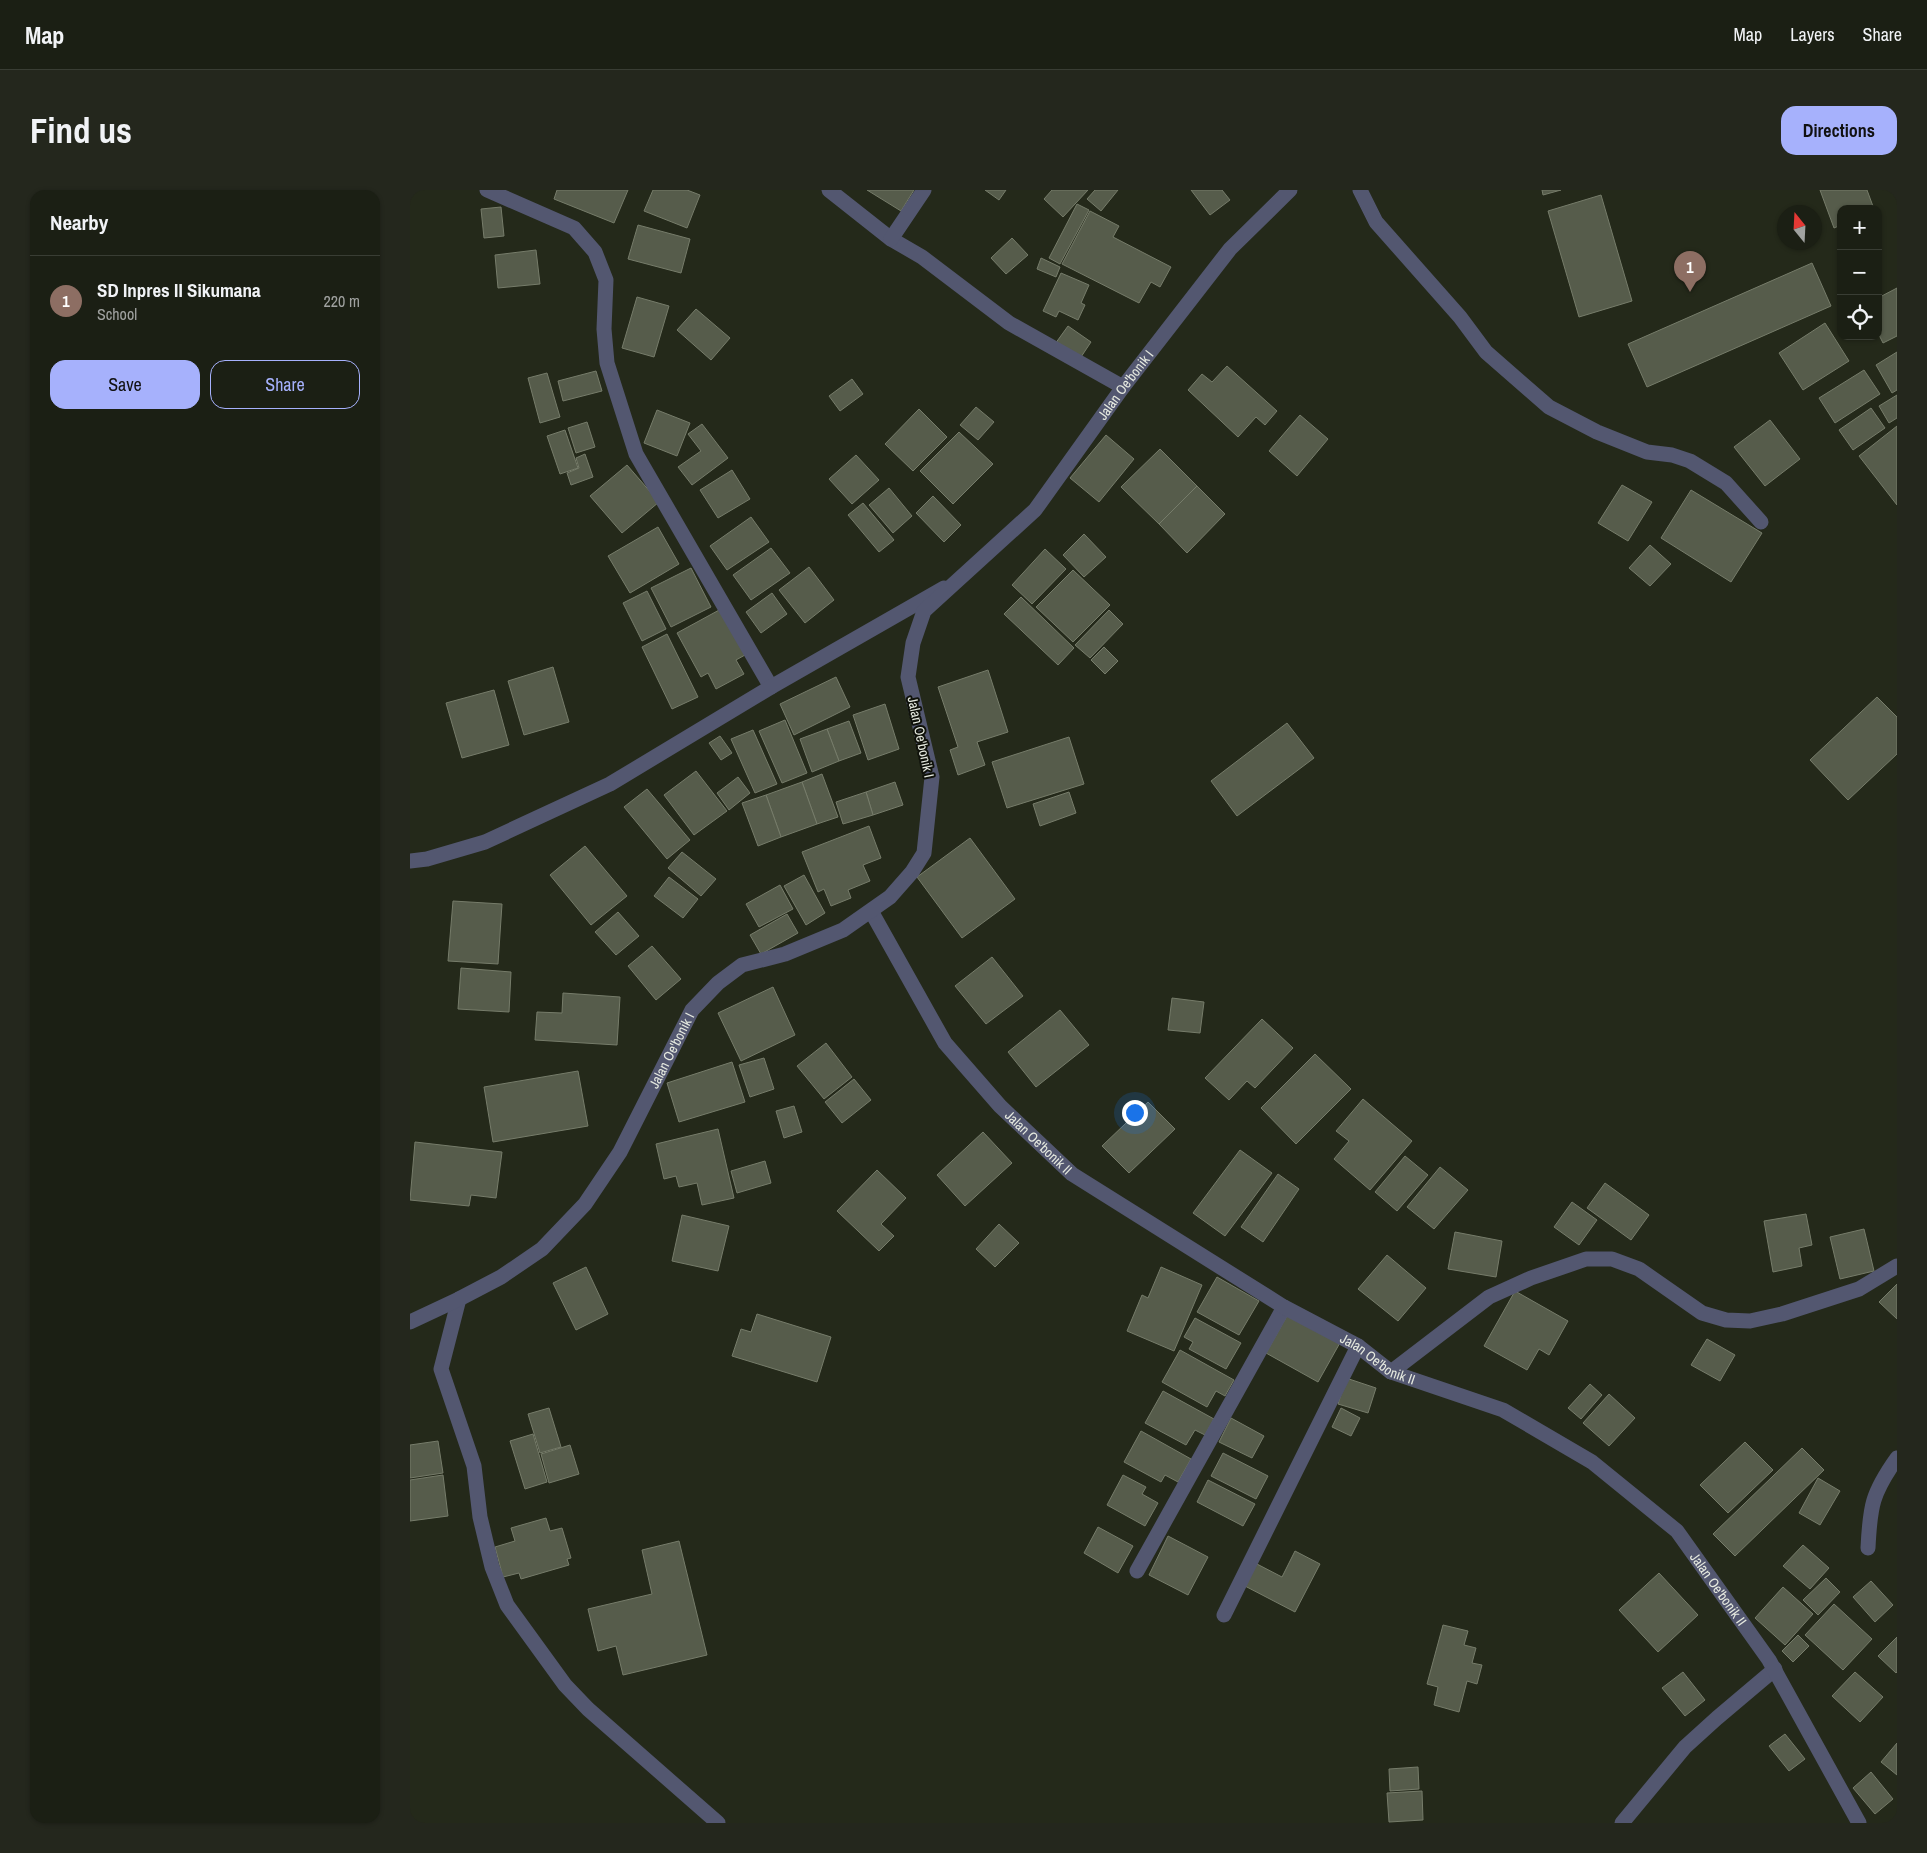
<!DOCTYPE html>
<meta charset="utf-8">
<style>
body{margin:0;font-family:"Archivo Narrow",sans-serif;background:#24271d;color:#f1f3f6}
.controls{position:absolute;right:15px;top:15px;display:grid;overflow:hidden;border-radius:10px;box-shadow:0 1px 4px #0004}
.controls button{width:45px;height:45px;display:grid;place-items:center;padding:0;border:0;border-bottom:1px solid #393d34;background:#1b1f14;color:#f1f3f6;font:25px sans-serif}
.compass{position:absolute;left:1367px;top:15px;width:45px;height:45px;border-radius:50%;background:#1b1f14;box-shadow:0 1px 4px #0004;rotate:342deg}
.you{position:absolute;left:724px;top:922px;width:18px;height:18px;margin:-12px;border:4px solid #fff;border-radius:50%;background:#1a73e8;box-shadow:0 0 0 8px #1a73e833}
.badge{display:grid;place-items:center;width:32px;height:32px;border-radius:50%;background:#a6b1fc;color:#fff;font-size:16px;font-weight:700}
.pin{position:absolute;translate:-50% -41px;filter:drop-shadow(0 1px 2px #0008)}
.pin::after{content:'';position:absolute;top:26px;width:18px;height:15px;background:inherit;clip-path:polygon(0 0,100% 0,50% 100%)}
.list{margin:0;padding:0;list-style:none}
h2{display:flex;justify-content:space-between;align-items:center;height:65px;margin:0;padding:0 20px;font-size:21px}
h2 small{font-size:16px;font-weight:400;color:#a0a2a0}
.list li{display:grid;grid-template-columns:32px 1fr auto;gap:15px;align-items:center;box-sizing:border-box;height:90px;padding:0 20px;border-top:1px solid #393d34}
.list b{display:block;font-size:19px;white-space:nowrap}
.list p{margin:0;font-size:16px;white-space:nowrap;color:#a0a2a0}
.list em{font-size:16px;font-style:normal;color:#a0a2a0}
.actions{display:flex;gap:10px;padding:15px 20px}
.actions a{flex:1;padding:11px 0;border:1px solid #a6b1fc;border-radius:15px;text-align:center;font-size:18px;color:#a6b1fc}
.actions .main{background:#a6b1fc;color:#111}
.icon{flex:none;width:28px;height:28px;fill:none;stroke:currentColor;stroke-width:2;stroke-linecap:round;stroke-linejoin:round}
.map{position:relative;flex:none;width:1487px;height:1633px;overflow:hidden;border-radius:15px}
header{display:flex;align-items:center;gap:30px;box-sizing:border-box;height:70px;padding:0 25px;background:#1b1f14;border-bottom:1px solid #393d34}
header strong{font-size:24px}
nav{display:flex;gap:28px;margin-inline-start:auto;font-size:18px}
.intro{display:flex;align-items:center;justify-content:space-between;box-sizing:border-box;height:120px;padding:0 30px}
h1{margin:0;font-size:35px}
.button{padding:12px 22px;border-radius:15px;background:#a6b1fc;color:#111;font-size:18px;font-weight:700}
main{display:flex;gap:30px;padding:0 30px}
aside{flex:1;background:#1b1f14;border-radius:15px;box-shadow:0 1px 4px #0004}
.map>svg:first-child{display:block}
</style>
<header>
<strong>Map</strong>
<nav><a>Map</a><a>Layers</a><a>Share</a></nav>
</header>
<div class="intro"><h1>Find us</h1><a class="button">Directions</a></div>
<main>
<aside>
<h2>Nearby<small></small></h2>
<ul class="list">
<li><span class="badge" style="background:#8d6e63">1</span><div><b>SD Inpres II Sikumana</b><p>School</p></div><em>220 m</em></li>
</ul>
<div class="actions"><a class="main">Save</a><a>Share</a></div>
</aside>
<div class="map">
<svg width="1487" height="1633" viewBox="0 0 1487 1633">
<rect width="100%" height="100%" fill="#24291a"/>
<!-- building -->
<g fill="#565c4b" stroke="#767c6a">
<polygon points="147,0 218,0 204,33 144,9"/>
<polygon points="243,0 277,0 290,5 277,38 234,21"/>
<polygon points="457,0 504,0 491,21"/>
<polygon points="575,0 596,0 589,10"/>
<polygon points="642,0 678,0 653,27 634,9"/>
<polygon points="685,0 708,0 691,21 677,9"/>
<polygon points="781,0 812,0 820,10 800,25"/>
<polygon points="1132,0 1151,0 1133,5"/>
<polygon points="1410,0 1457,0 1464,19 1431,19 1431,35 1424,38"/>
<polygon points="1191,5 1222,111 1169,127 1138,21"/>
<polygon points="667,14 679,20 650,74 639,68"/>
<polygon points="91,17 94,46 74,48 71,19"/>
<polygon points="680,21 709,36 703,47 761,77 750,97 741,92 729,113 652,74"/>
<polygon points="228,35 280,49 271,83 218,69"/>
<polygon points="602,48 618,65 596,84 581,68"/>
<polygon points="126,60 130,94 88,98 85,65"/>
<polygon points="631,68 650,77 646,87 627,79"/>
<polygon points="1402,73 1421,116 1237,197 1218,154"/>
<polygon points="651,83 679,95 671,113 675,115 668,130 649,121 646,127 633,121"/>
<polygon points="1487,98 1487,146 1473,153 1468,143 1468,108"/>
<polygon points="227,107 259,116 244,167 212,158"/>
<polygon points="286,119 320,148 301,170 267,140"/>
<polygon points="1415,133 1439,171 1393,200 1369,163"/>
<polygon points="658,136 681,152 669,170 645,154"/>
<polygon points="1487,162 1487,200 1482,203 1466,175"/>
<polygon points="817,176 867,221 855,235 846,227 828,247 778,200 792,184 802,192"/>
<polygon points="1454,180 1470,204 1425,233 1409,208"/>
<polygon points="186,181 192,201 153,211 148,191"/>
<polygon points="137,183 150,227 130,233 118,188"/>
<polygon points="442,189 453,204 430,221 419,206"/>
<polygon points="1487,205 1487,228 1479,233 1469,216"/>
<polygon points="566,217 584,232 568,250 550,235"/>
<polygon points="1461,218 1475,238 1443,260 1429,240"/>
<polygon points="509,219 537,247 503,281 475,254"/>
<polygon points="247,220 280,233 267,266 234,253"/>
<polygon points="890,225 918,249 887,286 859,261"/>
<polygon points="1360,230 1390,269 1355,296 1324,257"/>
<polygon points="177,232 185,257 166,263 158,238"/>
<polygon points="292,234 318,268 282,295 268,277 291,261 278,244"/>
<polygon points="1487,236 1487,315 1449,266"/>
<polygon points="155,240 168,278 150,284 137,246"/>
<polygon points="549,242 583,274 543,314 510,281"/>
<polygon points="696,245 724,269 689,312 660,288"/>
<polygon points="750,259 787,296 749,334 711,297"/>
<polygon points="175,264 183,287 161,295 157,283 169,278 166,268"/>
<polygon points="446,265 469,290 442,314 419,289"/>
<polygon points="217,275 249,312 212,343 180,306"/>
<polygon points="322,280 340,309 308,328 290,300"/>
<polygon points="1212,295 1242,312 1218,351 1188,333"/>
<polygon points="787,296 815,324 777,363 749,334"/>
<polygon points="479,298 502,326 483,343 459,315"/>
<polygon points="1281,300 1352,343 1321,392 1251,348"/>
<polygon points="523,306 551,335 534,352 506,323"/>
<polygon points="453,313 484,350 469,362 438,325"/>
<polygon points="341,327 359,352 317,380 300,356"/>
<polygon points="248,337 269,374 220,403 198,366"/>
<polygon points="674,344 696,367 674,387 653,365"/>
<polygon points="1240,355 1261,374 1240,396 1219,378"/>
<polygon points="361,358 380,383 341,410 323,385"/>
<polygon points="635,359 656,379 622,414 602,395"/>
<polygon points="399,377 424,410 395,433 369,400"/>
<polygon points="281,378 301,417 261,437 241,398"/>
<polygon points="663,380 700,415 663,452 626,417"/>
<polygon points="237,401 256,439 232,451 213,413"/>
<polygon points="362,403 377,424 351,443 336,422"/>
<polygon points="611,407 664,458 648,475 594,424"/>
<polygon points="311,419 335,465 326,470 334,484 306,499 298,483 291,487 267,443"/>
<polygon points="699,420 713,434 680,468 665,455"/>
<polygon points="257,444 288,507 262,519 232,457"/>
<polygon points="694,457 708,471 695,484 681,470"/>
<polygon points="143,477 159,532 114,545 98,491"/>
<polygon points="578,480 598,542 567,552 575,575 548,585 540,560 548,557 528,497"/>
<polygon points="426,487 440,517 384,545 370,514"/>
<polygon points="84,500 99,555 52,568 36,513"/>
<polygon points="1467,507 1487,527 1487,564 1438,610 1400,570"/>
<polygon points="475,514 489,559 458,570 443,525"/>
<polygon points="375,530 397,583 372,593 349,541"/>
<polygon points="439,531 451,563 429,571 417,539"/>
<polygon points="877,533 904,568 827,626 801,591"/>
<polygon points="417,539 429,571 402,582 390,549"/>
<polygon points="343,540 367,594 345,603 321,549"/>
<polygon points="310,546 322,563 311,570 299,553"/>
<polygon points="659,547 674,594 597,618 582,572"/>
<polygon points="286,581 317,621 284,645 254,605"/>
<polygon points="412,584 428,627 407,634 392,592"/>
<polygon points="328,587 340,603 319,620 307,603"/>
<polygon points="392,592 407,634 371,647 356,605"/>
<polygon points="485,592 493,615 463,625 456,602"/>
<polygon points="237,599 280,650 257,669 214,617"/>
<polygon points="456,602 463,625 433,634 426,612"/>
<polygon points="659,602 666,623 630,636 623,614"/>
<polygon points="356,605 371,647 348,656 332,613"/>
<polygon points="459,636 471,668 453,675 460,691 438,700 441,708 421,716 414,699 408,702 392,662"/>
<polygon points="560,648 605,709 552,748 507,687"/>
<polygon points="175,656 217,706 181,735 140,685"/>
<polygon points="272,662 306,689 291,706 258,678"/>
<polygon points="394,685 415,723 396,735 374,696"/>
<polygon points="259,687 288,709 273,728 244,706"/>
<polygon points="370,695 383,719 349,737 336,714"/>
<polygon points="43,711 92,714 88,774 38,771"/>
<polygon points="208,722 229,746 206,765 185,742"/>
<polygon points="377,724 388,743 351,764 340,745"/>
<polygon points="242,756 271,789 246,810 218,776"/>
<polygon points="582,767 613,806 576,834 545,796"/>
<polygon points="51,778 101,782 99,822 48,819"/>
<polygon points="363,797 385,845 331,871 308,823"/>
<polygon points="153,803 210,807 207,855 125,850 127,822 152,823"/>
<polygon points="762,808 794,812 790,843 758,840"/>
<polygon points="650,820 679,855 626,897 598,862"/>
<polygon points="852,829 883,858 845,898 837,891 819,910 795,888"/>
<polygon points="416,853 442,887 414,909 387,876"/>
<polygon points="905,864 941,899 886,954 851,918"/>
<polygon points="354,868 364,899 340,907 329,875"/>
<polygon points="322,872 335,912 269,932 257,893"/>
<polygon points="168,881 178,936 83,952 74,897"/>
<polygon points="444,889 461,910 432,933 415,912"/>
<polygon points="953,909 1002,951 960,1000 924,969 939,951 926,941"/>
<polygon points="738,912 765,939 719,983 692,956"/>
<polygon points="384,916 392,942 374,948 366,921"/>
<polygon points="308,939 324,1008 292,1015 287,993 269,997 266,986 254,989 246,954"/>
<polygon points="573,942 602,973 555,1016 527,985"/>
<polygon points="5,952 92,962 86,1008 61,1005 59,1016 0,1010"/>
<polygon points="830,960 862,983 815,1046 783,1023"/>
<polygon points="995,966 1018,985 987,1021 965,1002"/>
<polygon points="355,971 361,993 327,1003 321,981"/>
<polygon points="1030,977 1058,1000 1024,1039 997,1017"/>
<polygon points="467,980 496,1008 471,1034 484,1046 469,1061 427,1021"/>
<polygon points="868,984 889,999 853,1052 831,1037"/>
<polygon points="1195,993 1239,1025 1221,1050 1177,1018"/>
<polygon points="1162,1012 1187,1030 1169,1055 1144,1037"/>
<polygon points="1396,1024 1402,1055 1389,1058 1392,1076 1363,1082 1354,1031"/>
<polygon points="272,1025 319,1036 308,1081 262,1071"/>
<polygon points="589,1034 609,1053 585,1077 566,1059"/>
<polygon points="1454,1039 1464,1081 1430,1089 1420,1047"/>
<polygon points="1045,1042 1092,1051 1086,1087 1038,1079"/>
<polygon points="977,1065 1016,1098 988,1131 948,1099"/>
<polygon points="176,1077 198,1124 166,1140 143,1093"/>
<polygon points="751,1077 792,1095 764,1161 717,1141 732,1105 738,1108"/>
<polygon points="807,1087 849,1111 829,1145 787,1122"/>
<polygon points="1487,1094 1487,1129 1469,1112"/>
<polygon points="1105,1101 1158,1131 1139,1165 1129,1159 1117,1180 1074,1156"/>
<polygon points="879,1122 931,1151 908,1192 856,1163"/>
<polygon points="347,1124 421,1147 407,1192 322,1166 331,1139 341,1142"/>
<polygon points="785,1128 831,1153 816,1179 779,1159 783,1152 774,1147"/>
<polygon points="1297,1149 1325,1165 1310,1191 1281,1175"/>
<polygon points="770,1160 824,1190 815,1206 806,1201 797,1217 752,1192"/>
<polygon points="936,1188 966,1198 958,1223 928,1214"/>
<polygon points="1180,1194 1192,1205 1171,1229 1158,1218"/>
<polygon points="753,1201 804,1229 795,1245 785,1240 776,1255 735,1233"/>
<polygon points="1199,1204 1225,1228 1199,1256 1173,1233"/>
<polygon points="139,1218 151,1257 130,1263 118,1224"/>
<polygon points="931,1218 950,1228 941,1246 922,1237"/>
<polygon points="821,1228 854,1246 842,1268 809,1252"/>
<polygon points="731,1241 781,1269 768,1292 755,1285 751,1292 714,1272"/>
<polygon points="123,1244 137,1292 115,1299 100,1251"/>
<polygon points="28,1251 33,1283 0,1288 0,1255"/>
<polygon points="1335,1252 1363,1280 1318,1323 1290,1295"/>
<polygon points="160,1255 169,1284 139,1293 131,1264"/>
<polygon points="1392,1258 1414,1280 1325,1366 1303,1344"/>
<polygon points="813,1263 858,1286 846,1309 801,1286"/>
<polygon points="33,1285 38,1326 0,1331 0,1290"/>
<polygon points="713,1285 736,1297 732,1304 748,1313 735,1336 697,1315"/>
<polygon points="1408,1288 1430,1301 1410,1335 1389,1323"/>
<polygon points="798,1290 845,1314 833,1336 787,1312"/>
<polygon points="136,1328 140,1341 152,1338 161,1368 157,1369 159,1375 111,1389 109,1383 93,1387 85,1357 105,1351 101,1338"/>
<polygon points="688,1337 723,1356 708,1383 674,1363"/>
<polygon points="758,1346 798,1367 778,1405 739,1385"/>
<polygon points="269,1351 297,1465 213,1485 206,1456 188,1461 178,1419 242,1404 232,1360"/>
<polygon points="1393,1355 1419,1378 1400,1399 1373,1376"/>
<polygon points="885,1361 910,1374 885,1422 833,1395 845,1373 872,1387"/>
<polygon points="1249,1383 1288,1425 1248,1462 1209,1420"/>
<polygon points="1416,1388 1430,1402 1408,1425 1393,1410"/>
<polygon points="1461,1391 1483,1415 1465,1432 1443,1407"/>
<polygon points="1373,1397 1403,1424 1375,1455 1345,1428"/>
<polygon points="1424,1414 1462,1449 1433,1480 1395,1445"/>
<polygon points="1033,1435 1058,1441 1054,1455 1066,1458 1062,1473 1072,1475 1067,1494 1057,1491 1049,1522 1024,1515 1028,1497 1017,1494"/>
<polygon points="1388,1445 1399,1456 1383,1472 1372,1461"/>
<polygon points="1487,1447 1487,1482 1486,1483 1468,1466"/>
<polygon points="1273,1482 1295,1510 1275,1526 1252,1498"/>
<polygon points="1445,1482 1473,1507 1450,1532 1422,1506"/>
<polygon points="1375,1544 1395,1569 1379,1581 1359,1556"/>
<polygon points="1487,1553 1487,1585 1471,1572"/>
<polygon points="1008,1577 1009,1599 980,1601 979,1579"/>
<polygon points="1461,1582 1483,1609 1465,1624 1443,1598"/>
<polygon points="1012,1601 1013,1630 979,1632 977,1603"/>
</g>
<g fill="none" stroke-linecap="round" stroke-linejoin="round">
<!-- minor -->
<g stroke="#535770" stroke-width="15">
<polyline points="77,0 164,38 185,62 196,90 194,139 197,173 226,264 361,497"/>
<polyline points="419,0 481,49 512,67 599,133 713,197"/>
<polyline points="950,0 966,32 1050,127 1076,162 1139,217 1187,242 1237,262 1262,265 1280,271 1316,293 1351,332"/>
<polyline points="481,49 514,0"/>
<polyline points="0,671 17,669 75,652 200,594 361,497 534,398"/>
<polyline points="49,1109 31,1179 64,1276 70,1327 82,1377 97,1415 155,1495 178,1519 308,1633"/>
<polyline points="981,1182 1079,1107 1121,1088 1176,1069 1202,1069 1229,1079 1292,1123 1316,1130 1340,1131 1372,1124 1449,1099 1487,1076"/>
<path d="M 1458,1358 C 1460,1316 1462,1303 1487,1268"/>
<polyline points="727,1381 874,1117"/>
<polyline points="814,1425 948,1156"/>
<polyline points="1212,1633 1275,1557 1307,1528 1365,1479"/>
</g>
<!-- tertiary -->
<g stroke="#535770" stroke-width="15">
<path id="s1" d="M 461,721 L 535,853 L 590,916 L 662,984 L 874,1117 L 948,1156 L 981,1182 L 1093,1220 L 1182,1272 L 1267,1341 L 1359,1470 L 1449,1633"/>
<path id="s2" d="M 0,1132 L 49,1109 L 91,1087 L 132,1059 L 175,1014 L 210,962 L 282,820 L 308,793 L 332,775 L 375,764 L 433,740 L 480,707 L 502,682 L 514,663 L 522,587 L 498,487 L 503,453 L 514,421 L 625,320 L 713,197 L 820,59 L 880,0"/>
</g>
</g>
<g text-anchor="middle" stroke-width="4" stroke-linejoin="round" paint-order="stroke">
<!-- street labels -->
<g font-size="14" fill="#e6eae0" stroke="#0f110a">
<text dy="5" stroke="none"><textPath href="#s2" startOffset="1275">Jalan Oe'bonik I</textPath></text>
<text transform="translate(511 547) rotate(78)" y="5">Jalan Oe'bonik I</text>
<text dy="5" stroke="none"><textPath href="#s2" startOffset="390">Jalan Oe'bonik I</textPath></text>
<text dy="5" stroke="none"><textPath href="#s1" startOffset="288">Jalan Oe'bonik II</textPath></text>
<text dy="5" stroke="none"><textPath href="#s1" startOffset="692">Jalan Oe'bonik II</textPath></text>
<text dy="5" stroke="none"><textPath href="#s1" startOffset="1112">Jalan Oe'bonik II</textPath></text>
</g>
</g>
</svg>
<div class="controls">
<button>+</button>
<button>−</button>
<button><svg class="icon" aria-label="locate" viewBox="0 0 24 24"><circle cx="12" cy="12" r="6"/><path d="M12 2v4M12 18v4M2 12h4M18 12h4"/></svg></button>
</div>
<svg class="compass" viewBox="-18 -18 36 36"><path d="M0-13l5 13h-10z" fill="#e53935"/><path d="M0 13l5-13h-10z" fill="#a0a2a0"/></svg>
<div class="you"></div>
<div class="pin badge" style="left:1280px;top:102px;background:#8d6e63">1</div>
</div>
</main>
